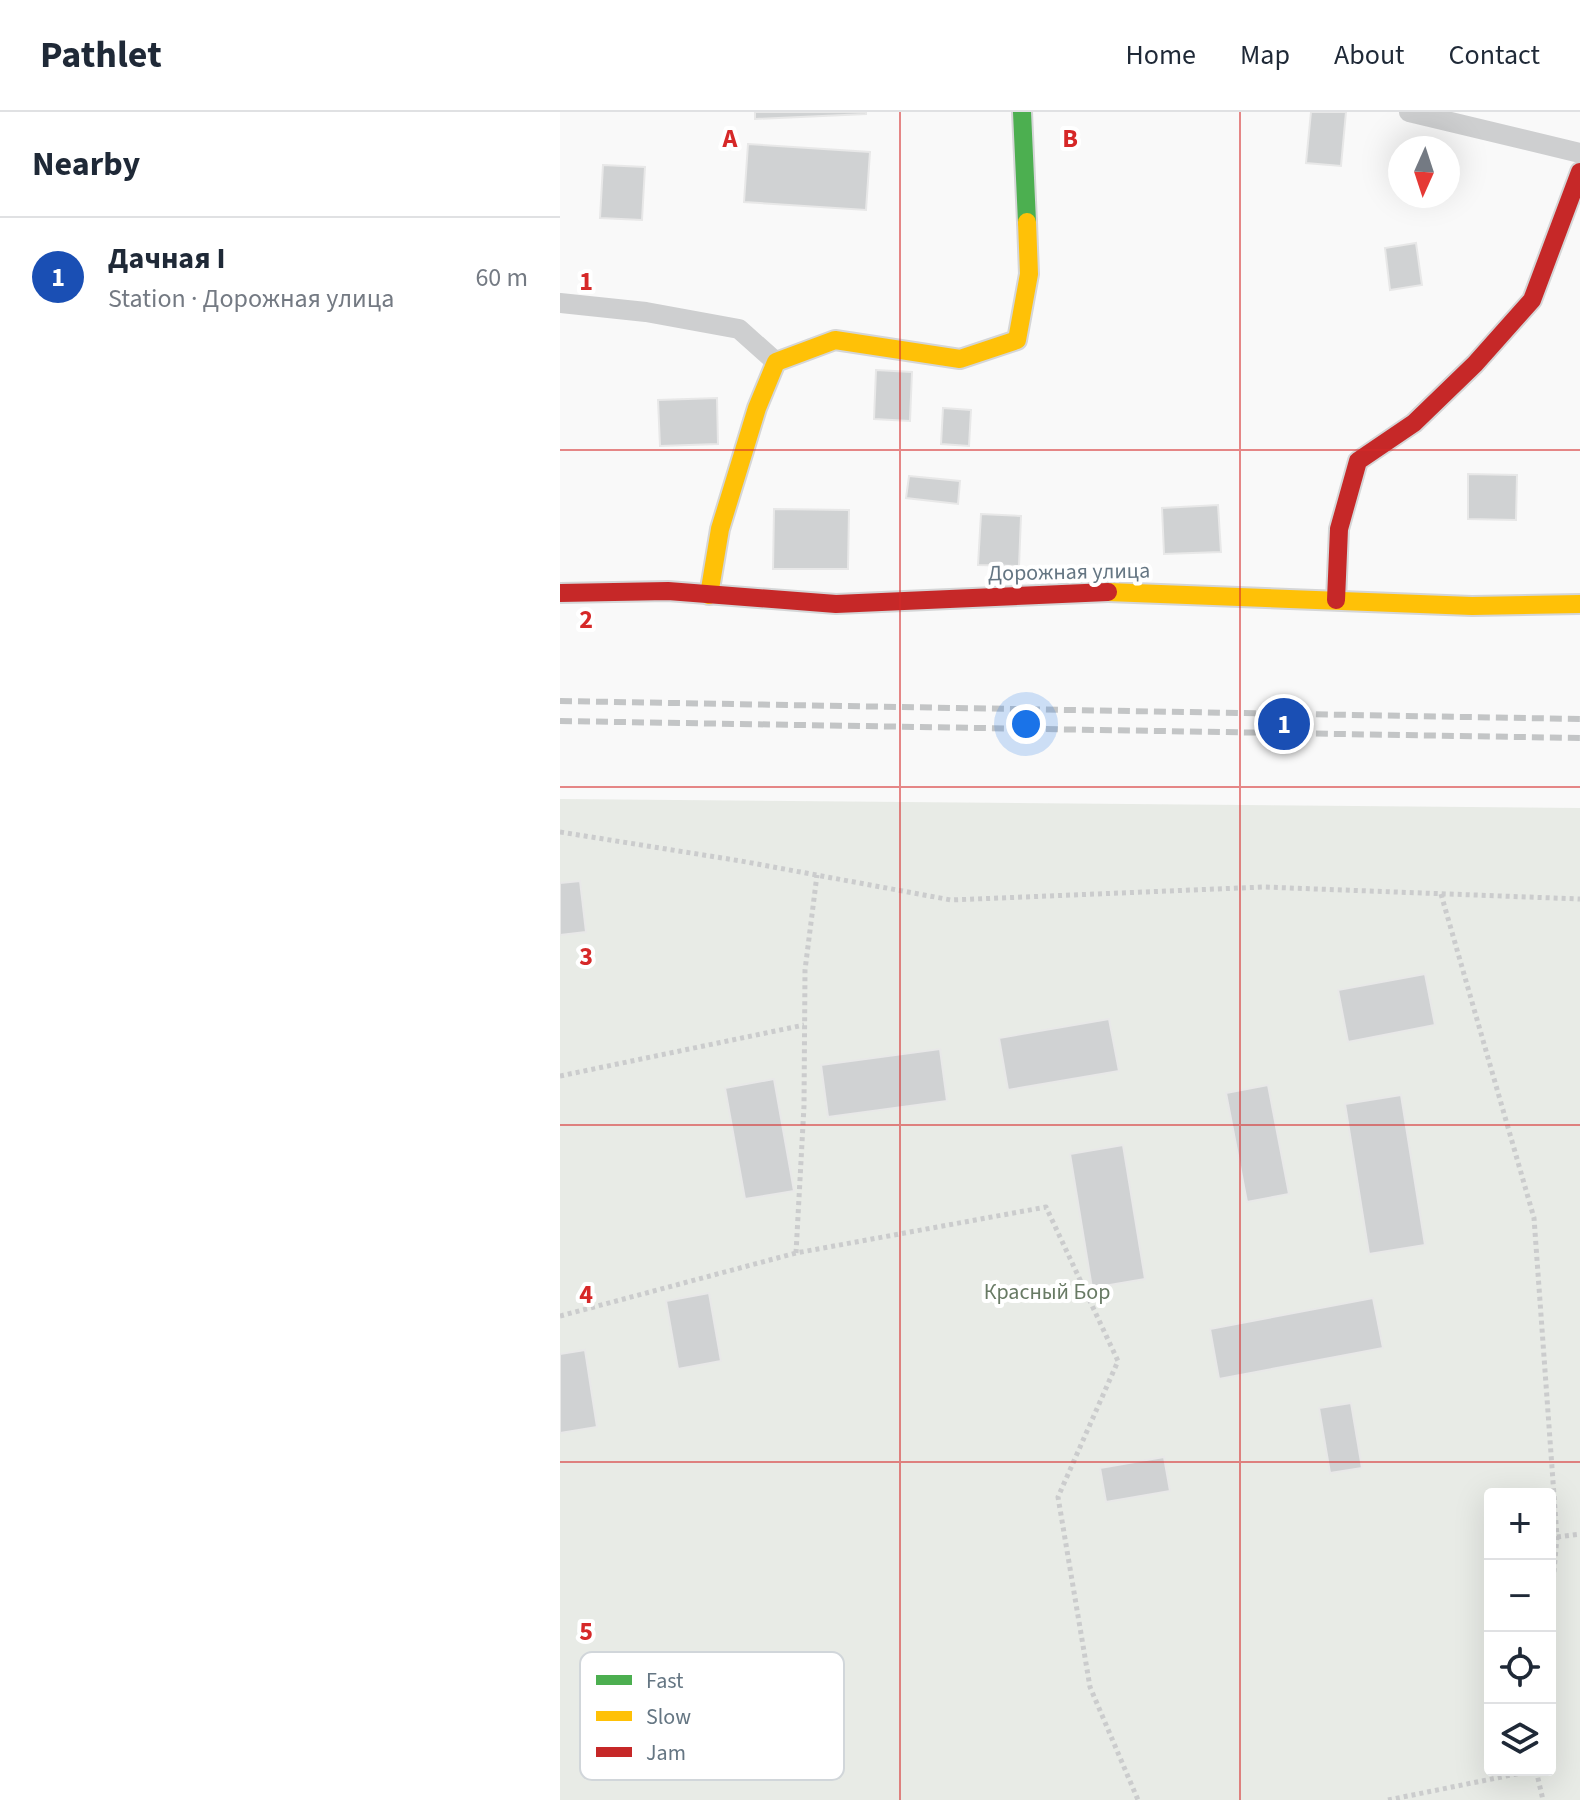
<!DOCTYPE html>
<meta charset="utf-8">
<style>
body{margin:0;font-family:"Source Sans 3",sans-serif;background:#f6f6f7;color:#1f2937}
.controls{position:absolute;right:24px;bottom:24px;display:grid;overflow:hidden;border-radius:8px;box-shadow:0 8px 32px #0002}
.controls button{width:72px;height:72px;display:grid;place-items:center;padding:0;border:0;border-bottom:2px solid #e0e1e3;background:#fff;color:#1f2937;font:40px sans-serif}
.compass{position:absolute;left:828px;top:24px;width:72px;height:72px;border-radius:50%;background:#fff;box-shadow:0 8px 32px #0002;rotate:183deg}
.you{position:absolute;left:466px;top:612px;width:28px;height:28px;margin:-20px;border:6px solid #fff;border-radius:50%;background:#1a73e8;box-shadow:0 0 0 12px #1a73e833}
.badge{display:grid;place-items:center;width:52px;height:52px;border-radius:50%;background:#b45309;color:#fff;font-size:26px;font-weight:700}
.pin{position:absolute;translate:-50% -50%;border:4px solid #fff;box-shadow:0 2px 8px #0006}
.list{margin:0;padding:0;list-style:none}
h2{display:flex;justify-content:space-between;align-items:center;height:104px;margin:0;padding:0 32px;font-size:34px}
h2 small{font-size:26px;font-weight:400;color:#747a83}
.list li{display:grid;grid-template-columns:52px 1fr auto;gap:24px;align-items:center;box-sizing:border-box;height:120px;padding:0 32px;border-top:2px solid #e0e1e3}
.list b{display:block;font-size:30px;white-space:nowrap}
.list p{margin:0;font-size:26px;white-space:nowrap;color:#747a83}
.list em{font-size:26px;font-style:normal;color:#747a83}
.icon{flex:none;width:44px;height:44px;fill:none;stroke:currentColor;stroke-width:2;stroke-linecap:round;stroke-linejoin:round}
.map{position:relative;flex:none;width:1020px;height:1688px;overflow:hidden}
header{display:flex;align-items:center;gap:48px;box-sizing:border-box;height:112px;padding:0 40px;background:#fff;border-bottom:2px solid #e0e1e3}
header strong{font-size:38px}
nav{display:flex;gap:44px;margin-inline-start:auto;font-size:28px}
main{display:flex}
aside{flex:1;background:#fff}
.map>svg:first-child{display:block}
</style>
<header>
<strong>Pathlet</strong>
<nav><a>Home</a><a>Map</a><a>About</a><a>Contact</a></nav>
</header>
<main>
<aside>
<h2>Nearby<small></small></h2>
<ul class="list">
<li><span class="badge" style="background:#1a4fb4">1</span><div><b>Дачная I</b><p>Station · Дорожная улица</p></div><em>60 m</em></li>
</ul>
</aside>
<div class="map">
<svg width="1020" height="1688" viewBox="0 0 1020 1688">
<rect width="100%" height="100%" fill="#f9f9f9"/>
<!-- green -->
<path fill="#e8ebe6" fill-rule="evenodd" d="M 0,687 L 1020,696 L 1020,1688 L 0,1688 ZM 930,1382 L 990,1382 L 990,1658 L 930,1658 Z"/>
<!-- building -->
<g fill="#d0d2d3" stroke="#e8e8e8" stroke-width="2">
<polygon points="195,0 306,0 306,2 195,7"/>
<polygon points="751,0 786,0 781,54 746,51"/>
<polygon points="188,32 310,40 306,98 184,90"/>
<polygon points="43,53 85,55 82,108 40,106"/>
<polygon points="856,131 862,173 830,178 825,136"/>
<polygon points="316,258 352,260 350,309 314,307"/>
<polygon points="157,286 158,332 100,334 98,288"/>
<polygon points="383,296 411,298 409,334 381,332"/>
<polygon points="908,362 957,363 956,408 908,407"/>
<polygon points="349,364 400,369 398,392 346,386"/>
<polygon points="658,393 661,440 604,442 602,396"/>
<polygon points="214,397 289,398 288,457 213,457"/>
<polygon points="421,402 461,404 459,454 418,453"/>
<polygon points="20,769 26,820 0,823 0,771"/>
<polygon points="865,862 875,913 788,930 778,878"/>
<polygon points="549,907 559,959 448,978 439,926"/>
<polygon points="380,937 387,989 268,1005 261,953"/>
<polygon points="214,967 234,1079 185,1087 165,976"/>
<polygon points="708,973 729,1082 687,1090 666,981"/>
<polygon points="841,983 865,1133 809,1142 785,992"/>
<polygon points="563,1033 585,1167 532,1176 510,1042"/>
<polygon points="149,1181 161,1249 118,1257 106,1189"/>
<polygon points="813,1186 823,1236 659,1267 650,1217"/>
<polygon points="25,1238 37,1315 0,1321 0,1242"/>
<polygon points="791,1291 802,1356 770,1361 759,1296"/>
<polygon points="604,1345 610,1379 546,1390 540,1356"/>
</g>
<g fill="none" stroke-linecap="round" stroke-linejoin="round">
<!-- fast casing -->
<g stroke="#d5d6d7" stroke-width="22">
<polyline id="fast" points="462,0 467,110"/>
</g>
<!-- slow casing -->
<g stroke="#d5d6d7" stroke-width="22">
<g id="slow">
<polyline points="548,480 912,494 1020,492"/>
<polyline points="149,483 160,417 197,296 216,250 275,228 400,247 457,228 469,162 467,110"/>
</g>
</g>
<!-- jam casing -->
<g stroke="#d5d6d7" stroke-width="22">
<g id="jam">
<polyline points="0,481 108,479 276,492 548,480"/>
<polyline points="776,488 779,417 798,349 854,311 915,252 972,188 1020,60"/>
</g>
</g>
<!-- path -->
<g stroke="#cbcccd" stroke-width="5" stroke-dasharray="4 4" stroke-linecap="butt">
<polyline points="0,720 181,749 391,788 704,775 1020,787"/>
<polyline points="881,782 974,1106 997,1425 990,1505"/>
<polyline points="0,964 244,913"/>
<polyline points="236,1141 244,994 245,858 257,763"/>
<polyline points="0,1204 236,1141 486,1095 558,1249 498,1385 530,1575 578,1688"/>
<polyline points="997,1425 1020,1422"/>
<polyline points="976,1658 983,1688"/>
<polyline points="828,1688 976,1658"/>
</g>
<!-- street -->
<g stroke="#cecfd0" stroke-width="20">
<polyline points="849,0 1020,41"/>
<polyline points="0,191 86,200 179,217 216,250"/>
</g>
<!-- fast -->
<use href="#fast" stroke="#4caf50" stroke-width="18"/>
<!-- slow -->
<use href="#slow" stroke="#ffc107" stroke-width="18"/>
<!-- jam -->
<use href="#jam" stroke="#c62828" stroke-width="18"/>
<!-- rail -->
<g stroke="#c3c5c6" stroke-width="6" stroke-dasharray="12 6" stroke-linecap="butt">
<polyline points="0,589 1020,607"/>
<polyline points="0,609 1020,626"/>
</g>
</g>
<!-- grid -->
<path fill="none" stroke="#d62828" stroke-width="2" stroke-opacity="0.55" d="M 340,0 L 340,1688M 680,0 L 680,1688M 0,338 L 1020,338M 0,675 L 1020,675M 0,1013 L 1020,1013M 0,1350 L 1020,1350"/>
<g text-anchor="middle" stroke-width="8" stroke-linejoin="round" paint-order="stroke">
<!-- street labels -->
<g font-size="22" fill="#657683" stroke="#fff">
<text transform="translate(509 459) rotate(-1)" y="8">Дорожная улица</text>
</g>
<!-- park labels -->
<g font-size="22" fill="#687a64" stroke="#fff">
<text x="487" y="1187">Красный Бор</text>
</g>
</g>
<!-- legend -->
<rect x="20" y="1540" width="264" height="128" rx="12" fill="#fff" stroke="#d1d6da" stroke-width="2"/>
<rect x="36" y="1563" width="36" height="10" fill="#4caf50"/>
<rect x="36" y="1599" width="36" height="10" fill="#ffc107"/>
<rect x="36" y="1635" width="36" height="10" fill="#c62828"/>
<g font-size="22" fill="#657683">
<text x="86" y="1576">Fast</text>
<text x="86" y="1612">Slow</text>
<text x="86" y="1648">Jam</text>
</g>
<g font-size="26" text-anchor="middle" font-weight="bold" fill="#d62828" stroke="#fff" stroke-width="8" stroke-linejoin="round" paint-order="stroke">
<text x="170" y="35">A</text>
<text x="510" y="35">B</text>
<text x="26" y="178">1</text>
<text x="26" y="516">2</text>
<text x="26" y="853">3</text>
<text x="26" y="1191">4</text>
<text x="26" y="1528">5</text>
</g>
</svg>
<div class="controls">
<button>+</button>
<button>−</button>
<button><svg class="icon" aria-label="locate" viewBox="0 0 24 24"><circle cx="12" cy="12" r="6"/><path d="M12 2v4M12 18v4M2 12h4M18 12h4"/></svg></button>
<button><svg class="icon" aria-label="layers" viewBox="0 0 24 24"><path d="M12 4l9 5-9 5-9-5zM3 14l9 5 9-5"/></svg></button>
</div>
<svg class="compass" viewBox="-18 -18 36 36"><path d="M0-13l5 13h-10z" fill="#e53935"/><path d="M0 13l5-13h-10z" fill="#747a83"/></svg>
<div class="you"></div>
<div class="pin badge" style="left:724px;top:612px;background:#1a4fb4">1</div>
</div>
</main>
